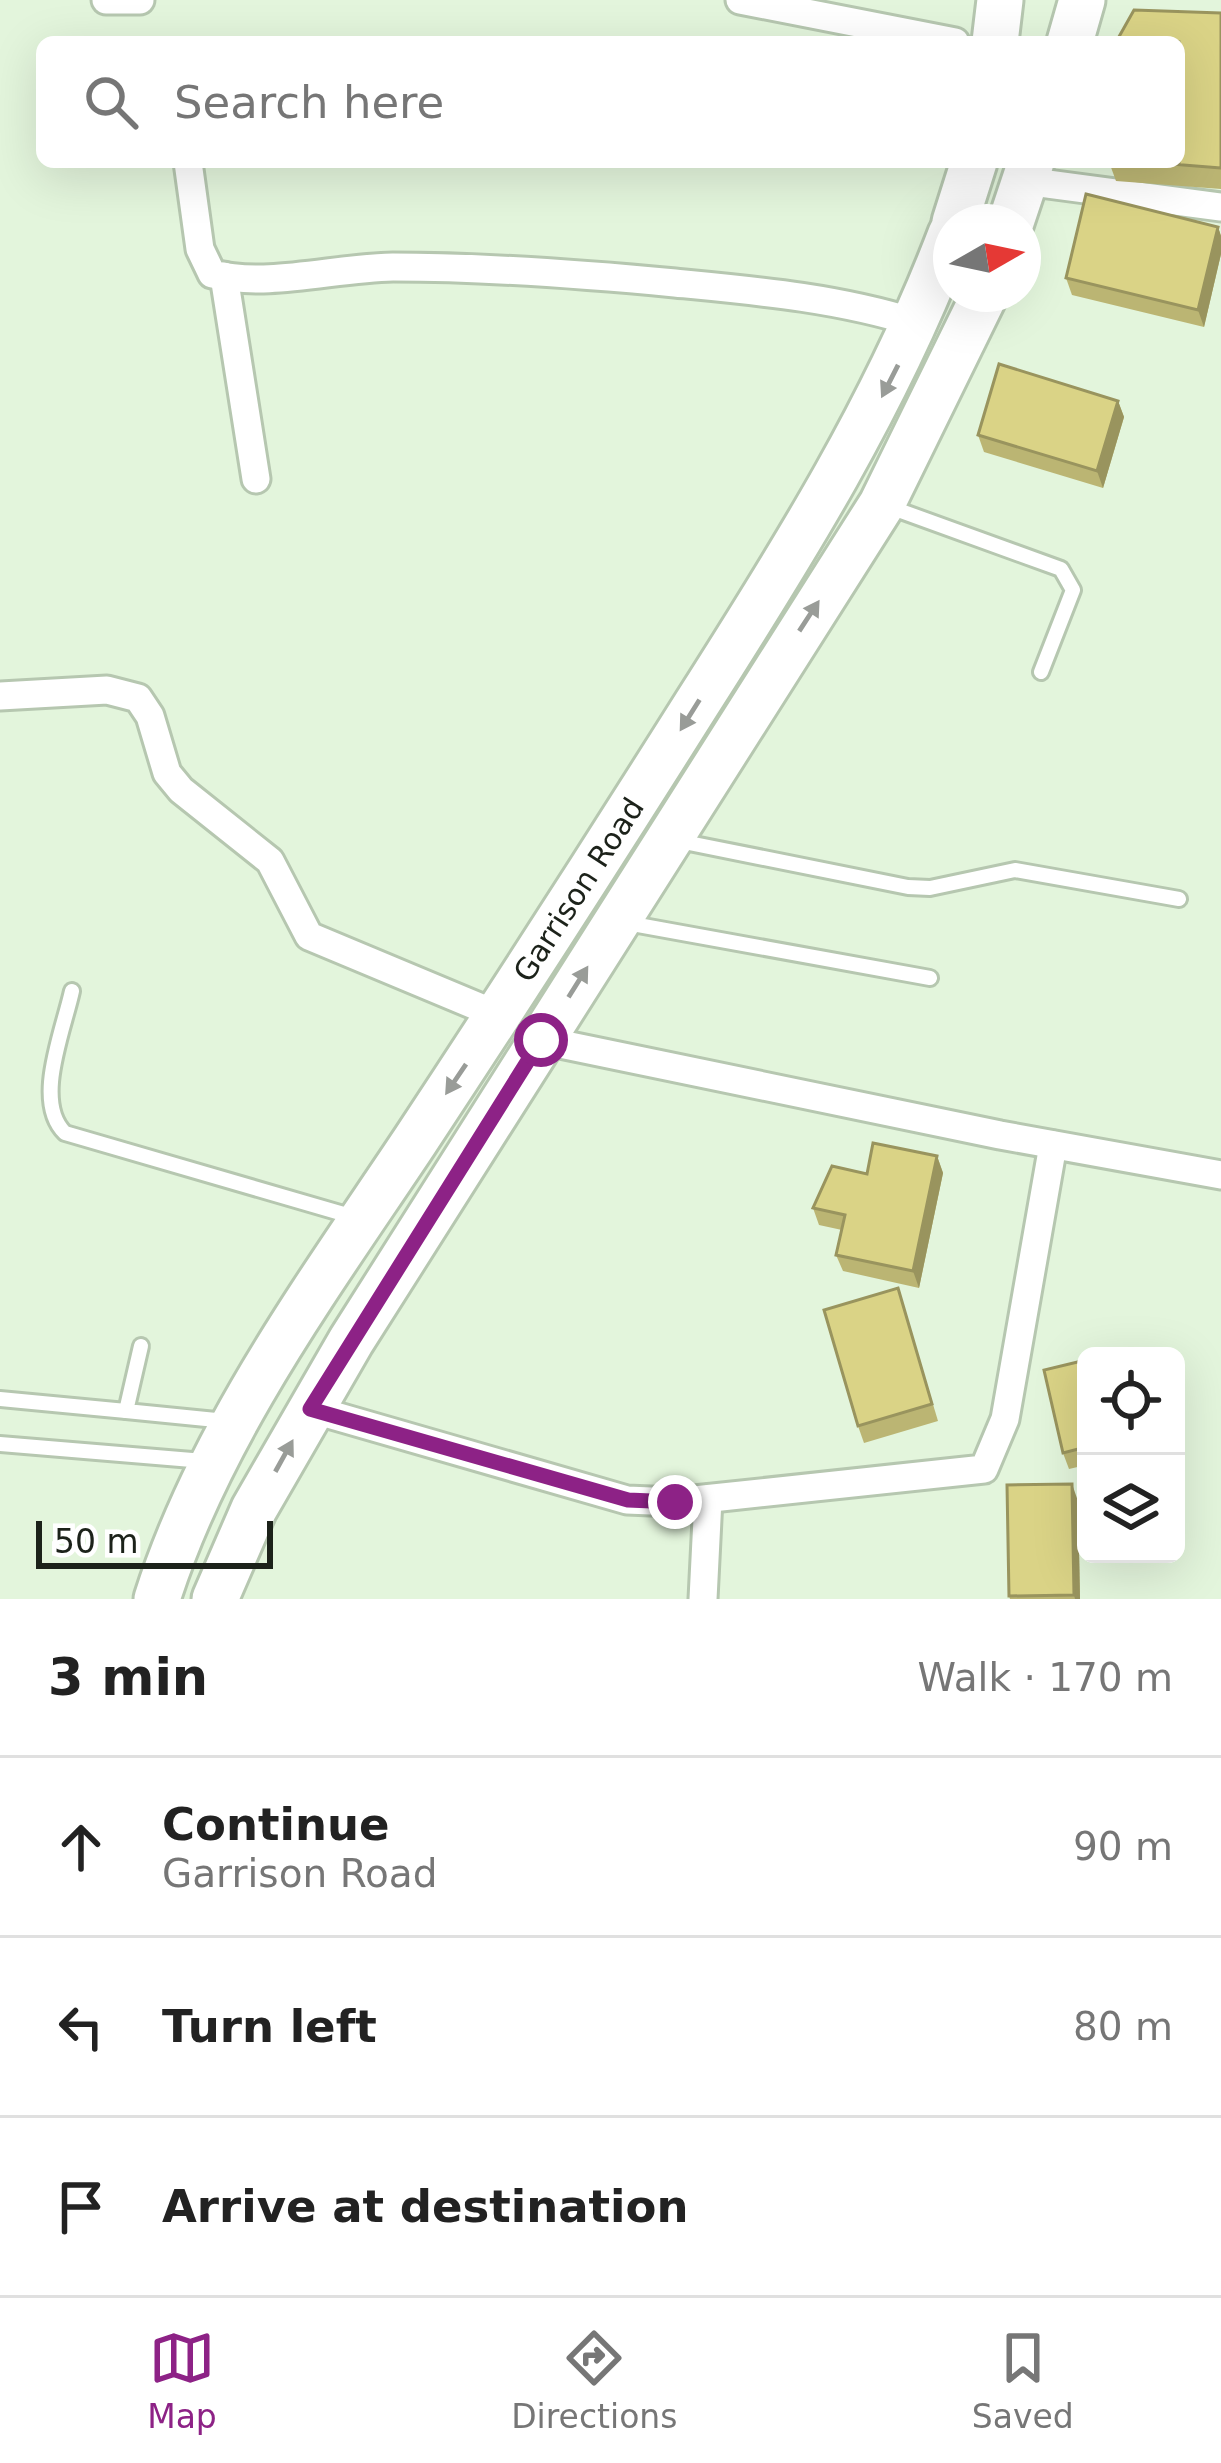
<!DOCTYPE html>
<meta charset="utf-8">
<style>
body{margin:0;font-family:"DejaVu Sans",sans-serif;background:#f6f6f6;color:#222}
.controls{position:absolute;right:36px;bottom:36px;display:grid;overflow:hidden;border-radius:18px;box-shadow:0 12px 48px #0002}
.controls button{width:108px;height:108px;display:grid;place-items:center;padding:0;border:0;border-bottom:3px solid #e0e0e0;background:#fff;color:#222;font:60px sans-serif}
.compass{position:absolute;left:933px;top:204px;width:108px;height:108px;border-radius:50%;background:#fff;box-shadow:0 12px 48px #0002;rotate:81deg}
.scale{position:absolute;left:36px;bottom:30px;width:237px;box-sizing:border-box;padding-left:12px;border:6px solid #1c221a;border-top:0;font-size:33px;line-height:42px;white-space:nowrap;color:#1c221a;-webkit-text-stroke:9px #fff;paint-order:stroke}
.stop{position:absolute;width:36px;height:36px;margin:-27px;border:9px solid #8d2286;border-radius:50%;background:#fff}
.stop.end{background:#8d2286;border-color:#fff;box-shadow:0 3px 12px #0008}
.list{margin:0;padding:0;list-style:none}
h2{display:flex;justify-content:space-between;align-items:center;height:156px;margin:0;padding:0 48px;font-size:51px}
h2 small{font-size:39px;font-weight:400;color:#767676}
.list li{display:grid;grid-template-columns:78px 1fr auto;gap:36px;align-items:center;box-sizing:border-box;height:180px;padding:0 48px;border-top:3px solid #e0e0e0}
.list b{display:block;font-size:45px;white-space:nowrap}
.list p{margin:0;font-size:39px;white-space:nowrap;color:#767676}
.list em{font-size:39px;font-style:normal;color:#767676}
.icon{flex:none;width:66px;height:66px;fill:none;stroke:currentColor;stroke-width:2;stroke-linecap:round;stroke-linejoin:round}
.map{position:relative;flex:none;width:1221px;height:1599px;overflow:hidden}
.search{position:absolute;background:#fff;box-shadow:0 12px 48px #0002;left:36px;right:36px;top:36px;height:132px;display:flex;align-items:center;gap:30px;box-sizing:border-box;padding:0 42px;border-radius:18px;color:#767676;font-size:45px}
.sheet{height:696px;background:#fff}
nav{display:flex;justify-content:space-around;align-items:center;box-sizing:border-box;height:168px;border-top:3px solid #e0e0e0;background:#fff;font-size:33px;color:#767676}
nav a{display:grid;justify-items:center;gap:6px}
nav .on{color:#8d2286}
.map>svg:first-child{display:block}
</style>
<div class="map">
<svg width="1221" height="1599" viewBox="0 0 1221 1599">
<rect width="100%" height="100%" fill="#e3f5dc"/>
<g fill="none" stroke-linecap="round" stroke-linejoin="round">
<!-- service casing -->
<g stroke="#b6c7b0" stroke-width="20">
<g id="service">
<polyline points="887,506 1061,569 1073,590 1041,672"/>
<polyline points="679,841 908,887 930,888 1015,870 1179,899"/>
<polyline points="627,923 930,978"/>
<path d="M 72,991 C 63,1032 33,1102 65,1133 L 354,1217"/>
<polyline points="141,1346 126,1411 226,1421"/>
<polyline points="0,1399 126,1411"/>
<polyline points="0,1444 204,1461"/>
</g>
</g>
<!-- minor casing -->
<g stroke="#b6c7b0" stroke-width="33">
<g id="minor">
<polyline points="106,0 140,0"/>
<polyline points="740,0 955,42"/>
<path d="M 188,162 L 200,249 L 212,274 C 270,288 333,268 393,267 C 488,267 581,274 675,283 C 758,291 838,298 917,323"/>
<polyline points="1025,181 1221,207"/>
<polyline points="224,276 256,479"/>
<polyline points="0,696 107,690 138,698 150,716 167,773 181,790 270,861 309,936 498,1015"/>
<polyline points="541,1040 1000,1135 1221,1175"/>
<polyline points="311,1409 627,1500 675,1502 984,1469 1005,1419 1053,1145"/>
<polyline points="703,1599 708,1499"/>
</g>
</g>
<!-- primary casing -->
<g stroke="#b6c7b0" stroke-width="51">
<g id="primary">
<polyline points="995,42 1000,0"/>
<polyline points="1070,42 1082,0"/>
<polyline points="955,222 974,162"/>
<polyline points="1011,222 1031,162"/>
<path d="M 157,1599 C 210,1432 319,1285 415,1141 C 510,997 604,851 696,705 C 793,553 887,403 951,234"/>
<polyline points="215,1599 254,1509 351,1341 882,504 985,294"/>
</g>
</g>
<!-- service -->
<use href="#service" stroke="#fff" stroke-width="14"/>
<!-- minor -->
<use href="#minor" stroke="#fff" stroke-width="27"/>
<!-- primary -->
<use href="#primary" stroke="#fff" stroke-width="45"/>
</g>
<!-- wall -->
<g fill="#bbb573">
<polygon points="1221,13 1221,189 1116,181 1109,162 1179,162"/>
<polygon points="1218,227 1221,236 1221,254 1204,327 1072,295 1066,278"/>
<polygon points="1118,401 1124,417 1103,488 984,452 978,435"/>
<polygon points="937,1156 943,1173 919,1288 843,1271 836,1255 842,1230 819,1225 813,1208 867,1174"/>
<polygon points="898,1288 938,1421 864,1443 858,1426"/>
<polygon points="1086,1360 1086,1465 1069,1469 1063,1453"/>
<polygon points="1078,1501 1080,1599 1010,1599 1009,1596"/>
</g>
<!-- shaded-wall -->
<g fill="#99945e">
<polygon points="1218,227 1221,236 1221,254 1204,327 1198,310"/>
<polygon points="1118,401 1124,417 1103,488 1097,471"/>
<polygon points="937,1156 943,1173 919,1288 913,1271"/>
<polygon points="1072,1484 1078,1501 1080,1599 1075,1599 1074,1595"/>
</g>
<!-- building -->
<g fill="#dad386" stroke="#99945e" stroke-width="3">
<polygon points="1134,10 1221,13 1221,168 1146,162 1179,162 1179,42 1116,42"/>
<polygon points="1086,194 1218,227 1198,310 1066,278"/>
<polygon points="999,364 1118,401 1097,471 978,435"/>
<polygon points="873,1143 937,1156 913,1271 836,1255 845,1215 813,1208 832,1166 867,1174"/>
<polygon points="898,1288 932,1404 858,1426 824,1310"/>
<polygon points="1131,1349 1133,1356 1101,1356"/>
<polygon points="1086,1360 1086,1447 1063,1453 1044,1370"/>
<polygon points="1072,1484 1074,1595 1009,1596 1007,1485"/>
</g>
<!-- one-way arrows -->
<defs><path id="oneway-solid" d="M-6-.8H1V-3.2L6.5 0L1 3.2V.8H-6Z" transform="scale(3)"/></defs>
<g fill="#999c98">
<use href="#oneway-solid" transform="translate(890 381) rotate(117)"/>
<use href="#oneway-solid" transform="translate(809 616) rotate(-57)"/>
<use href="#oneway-solid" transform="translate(690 715) rotate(122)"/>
<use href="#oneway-solid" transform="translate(578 982) rotate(-58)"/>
<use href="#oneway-solid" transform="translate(456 1079) rotate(124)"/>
<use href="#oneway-solid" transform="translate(284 1456) rotate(-61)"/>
</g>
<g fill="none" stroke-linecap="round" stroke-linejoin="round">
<!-- route -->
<polyline stroke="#8d2286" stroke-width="15" points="541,1040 310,1409 628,1500 675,1502"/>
</g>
<g text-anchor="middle" stroke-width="10" stroke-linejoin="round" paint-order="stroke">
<!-- street labels -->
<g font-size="30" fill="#1c221a" stroke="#fff">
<text transform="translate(579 890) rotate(-57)" y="10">Garrison Road</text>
</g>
</g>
</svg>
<div class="controls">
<button><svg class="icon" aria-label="locate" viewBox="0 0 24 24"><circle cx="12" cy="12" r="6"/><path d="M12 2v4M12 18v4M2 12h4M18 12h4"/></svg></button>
<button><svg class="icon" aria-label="layers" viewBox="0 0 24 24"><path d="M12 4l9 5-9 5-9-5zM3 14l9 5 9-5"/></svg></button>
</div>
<svg class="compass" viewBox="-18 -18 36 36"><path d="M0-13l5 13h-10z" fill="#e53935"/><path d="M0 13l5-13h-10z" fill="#767676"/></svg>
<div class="scale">50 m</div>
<div class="stop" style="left:541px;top:1040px"></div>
<div class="stop end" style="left:675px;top:1502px"></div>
<div class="search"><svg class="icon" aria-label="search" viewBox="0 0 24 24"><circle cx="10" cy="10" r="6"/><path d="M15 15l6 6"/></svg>Search here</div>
</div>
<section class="sheet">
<h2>3 min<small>Walk · 170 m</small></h2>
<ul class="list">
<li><svg class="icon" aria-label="ahead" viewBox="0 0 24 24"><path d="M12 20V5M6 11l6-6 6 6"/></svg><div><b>Continue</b><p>Garrison Road</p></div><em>90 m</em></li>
<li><svg class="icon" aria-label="left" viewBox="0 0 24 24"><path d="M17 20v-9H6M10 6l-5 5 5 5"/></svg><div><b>Turn left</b></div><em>80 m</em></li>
<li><svg class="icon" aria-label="arrive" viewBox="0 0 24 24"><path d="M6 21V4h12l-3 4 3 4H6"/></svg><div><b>Arrive at destination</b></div></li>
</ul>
</section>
<nav>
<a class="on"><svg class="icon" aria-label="map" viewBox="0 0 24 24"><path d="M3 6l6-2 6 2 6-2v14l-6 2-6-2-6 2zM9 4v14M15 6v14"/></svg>Map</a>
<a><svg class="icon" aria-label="directions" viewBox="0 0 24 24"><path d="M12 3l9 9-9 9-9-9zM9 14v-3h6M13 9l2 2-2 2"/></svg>Directions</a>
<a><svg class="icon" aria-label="saved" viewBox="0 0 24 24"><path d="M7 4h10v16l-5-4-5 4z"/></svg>Saved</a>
</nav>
